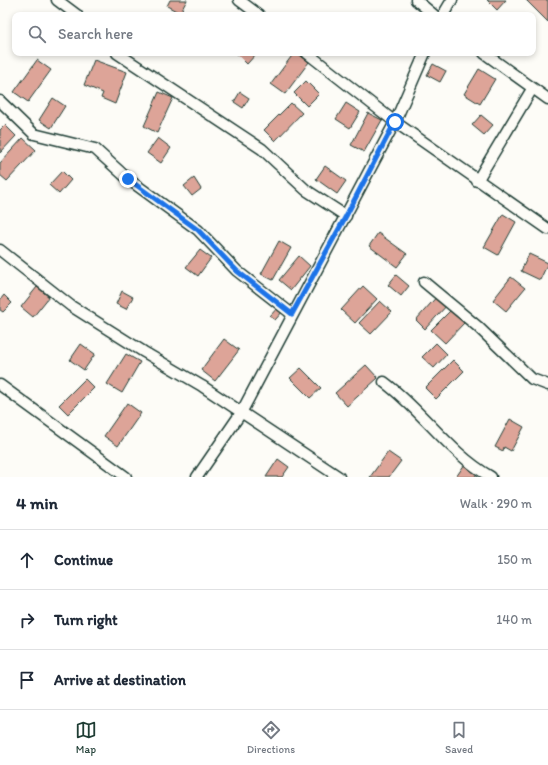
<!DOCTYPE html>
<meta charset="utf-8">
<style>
body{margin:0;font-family:Itim,sans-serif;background:#f2f2f3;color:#1f2937}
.stop{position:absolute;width:12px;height:12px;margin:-9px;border:3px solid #1a73e8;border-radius:50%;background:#fff}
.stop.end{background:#1a73e8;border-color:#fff;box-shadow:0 1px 4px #0008}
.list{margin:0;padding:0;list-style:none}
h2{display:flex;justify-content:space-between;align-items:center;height:52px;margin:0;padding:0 16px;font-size:17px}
h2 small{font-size:13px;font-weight:400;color:#747a83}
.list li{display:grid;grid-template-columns:26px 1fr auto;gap:12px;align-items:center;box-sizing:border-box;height:60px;padding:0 16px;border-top:1px solid #e0e1e3}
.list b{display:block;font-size:15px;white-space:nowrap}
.list em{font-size:13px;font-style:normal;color:#747a83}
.icon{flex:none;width:22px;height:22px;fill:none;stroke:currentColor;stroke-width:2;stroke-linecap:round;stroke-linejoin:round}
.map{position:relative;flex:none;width:548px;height:477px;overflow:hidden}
.search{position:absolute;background:#fff;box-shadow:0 2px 6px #0003;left:12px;right:12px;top:12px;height:44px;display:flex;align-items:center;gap:10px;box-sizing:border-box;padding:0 14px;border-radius:8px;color:#747a83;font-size:15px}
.sheet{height:232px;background:#fff}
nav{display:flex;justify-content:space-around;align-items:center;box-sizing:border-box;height:56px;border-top:1px solid #e0e1e3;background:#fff;font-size:11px;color:#747a83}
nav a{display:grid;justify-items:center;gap:2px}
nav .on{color:#1f3d34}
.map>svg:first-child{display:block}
</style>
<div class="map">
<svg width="548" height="477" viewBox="0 0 548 477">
<rect width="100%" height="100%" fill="#fdfcf7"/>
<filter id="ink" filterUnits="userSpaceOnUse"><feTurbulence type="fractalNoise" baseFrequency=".025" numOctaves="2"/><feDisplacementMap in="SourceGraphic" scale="8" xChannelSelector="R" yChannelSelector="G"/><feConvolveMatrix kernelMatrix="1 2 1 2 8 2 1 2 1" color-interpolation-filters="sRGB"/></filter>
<g filter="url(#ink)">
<!-- building -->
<g fill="#dda498" stroke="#1f3d34">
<polygon points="170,0 187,0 180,13 167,6"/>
<polygon points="487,0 506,0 497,10"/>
<polygon points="526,0 548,0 548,22"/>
<polygon points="236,53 257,53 247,64"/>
<polygon points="294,53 297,53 309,62 285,94 271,84"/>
<polygon points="37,60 51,70 28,102 14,92"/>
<polygon points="94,60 127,72 115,104 101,98 103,93 84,85"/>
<polygon points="433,64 446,71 440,82 427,75"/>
<polygon points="479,69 495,79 480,104 464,94"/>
<polygon points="306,81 319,94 307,106 294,93"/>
<polygon points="159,92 173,98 157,133 144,126"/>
<polygon points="240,92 249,98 243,108 234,102"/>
<polygon points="53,98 65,106 51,128 39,120"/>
<polygon points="291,103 302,113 275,141 264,130"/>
<polygon points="346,103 360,112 350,128 336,119"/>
<polygon points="368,113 382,120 364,152 351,145"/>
<polygon points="481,115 493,125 484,135 472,125"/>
<polygon points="5,125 16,136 0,153 0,130"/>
<polygon points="23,138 36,150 7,181 0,175 0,163"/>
<polygon points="158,138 171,148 161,163 147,153"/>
<polygon points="325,166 346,181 337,194 316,179"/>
<polygon points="62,171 71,180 59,194 49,185"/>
<polygon points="194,178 201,189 192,196 184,186"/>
<polygon points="503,214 516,222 498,255 484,247"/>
<polygon points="378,233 407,254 397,267 369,246"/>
<polygon points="279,241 291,248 273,280 261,274"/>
<polygon points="200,250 211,258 198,276 186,267"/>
<polygon points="529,254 548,263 540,280 521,271"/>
<polygon points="299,256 310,266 291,290 279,280"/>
<polygon points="396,275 409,286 401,296 388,285"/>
<polygon points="511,277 525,288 506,311 493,300"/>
<polygon points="363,286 377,299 355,323 341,310"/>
<polygon points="37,287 49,297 33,317 21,307"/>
<polygon points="122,291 133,297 126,309 116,304"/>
<polygon points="439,294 449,303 425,329 416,320"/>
<polygon points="4,295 12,303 3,312 0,310 0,300"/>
<polygon points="380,301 392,312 371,334 359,323"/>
<polygon points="279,306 284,310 275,320 270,316"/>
<polygon points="451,310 464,323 445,343 431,330"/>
<polygon points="224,339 239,350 215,381 201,370"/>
<polygon points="436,343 447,354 434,368 422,357"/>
<polygon points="81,344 95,354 84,370 70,360"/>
<polygon points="126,354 140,362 122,393 107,384"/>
<polygon points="453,360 464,371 436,399 425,388"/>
<polygon points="366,365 378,378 347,406 335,393"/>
<polygon points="301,368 321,388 310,398 290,378"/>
<polygon points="85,379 94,388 68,414 59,405"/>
<polygon points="127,403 141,413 118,446 104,436"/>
<polygon points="510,419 524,427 511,451 504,447 503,451 495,447"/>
<polygon points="388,452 401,461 389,477 370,477"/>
<polygon points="278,459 289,467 282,477 266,477"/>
<polygon points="465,464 478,472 475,477 456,477"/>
</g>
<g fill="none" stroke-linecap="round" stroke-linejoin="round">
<!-- minor casing -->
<g stroke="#1f3d34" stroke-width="13">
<g id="minor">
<polyline points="57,0 77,15"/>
<polyline points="239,0 259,15"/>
<polyline points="416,0 434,15"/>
<polyline points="443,15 452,0"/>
<polyline points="117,53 262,149 306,190 346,216"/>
<polyline points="307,53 395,122 548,229"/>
<polyline points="484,53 548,99"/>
<polyline points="0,101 34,134 95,149 128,179 198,230 237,271 292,314"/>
<polyline points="477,181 532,89"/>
<polyline points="0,250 71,306 144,352 202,386 339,477"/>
<polyline points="424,282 477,326 532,379 548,385"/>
<path d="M 384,382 C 422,410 449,453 491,477"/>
<polyline points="0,385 126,477"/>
<polyline points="197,477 241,413 395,122 425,53"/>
</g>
</g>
<!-- minor -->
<use href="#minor" stroke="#fdfcf7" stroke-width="10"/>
</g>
</g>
<g fill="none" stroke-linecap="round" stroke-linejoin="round" filter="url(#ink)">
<!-- route -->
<polyline stroke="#1a73e8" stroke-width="5" points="128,179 198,230 237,271 292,314 346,216 395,122"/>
</g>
</svg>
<div class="stop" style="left:395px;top:122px"></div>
<div class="stop end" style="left:128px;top:179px"></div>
<div class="search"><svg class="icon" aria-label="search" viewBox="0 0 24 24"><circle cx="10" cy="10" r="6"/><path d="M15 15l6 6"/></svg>Search here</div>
</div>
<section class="sheet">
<h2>4 min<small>Walk · 290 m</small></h2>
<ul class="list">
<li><svg class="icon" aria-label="ahead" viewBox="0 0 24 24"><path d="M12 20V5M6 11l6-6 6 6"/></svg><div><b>Continue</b></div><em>150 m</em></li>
<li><svg class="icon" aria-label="right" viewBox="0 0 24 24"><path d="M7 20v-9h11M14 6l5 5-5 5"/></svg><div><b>Turn right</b></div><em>140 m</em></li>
<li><svg class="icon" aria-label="arrive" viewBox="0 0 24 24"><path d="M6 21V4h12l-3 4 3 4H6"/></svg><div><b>Arrive at destination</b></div></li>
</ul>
</section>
<nav>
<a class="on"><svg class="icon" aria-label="map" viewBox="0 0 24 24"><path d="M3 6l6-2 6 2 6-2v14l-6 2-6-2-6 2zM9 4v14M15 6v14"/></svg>Map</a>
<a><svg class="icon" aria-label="directions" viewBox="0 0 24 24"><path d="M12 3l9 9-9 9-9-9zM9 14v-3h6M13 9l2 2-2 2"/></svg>Directions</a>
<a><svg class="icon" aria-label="saved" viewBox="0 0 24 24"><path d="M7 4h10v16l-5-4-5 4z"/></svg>Saved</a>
</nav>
